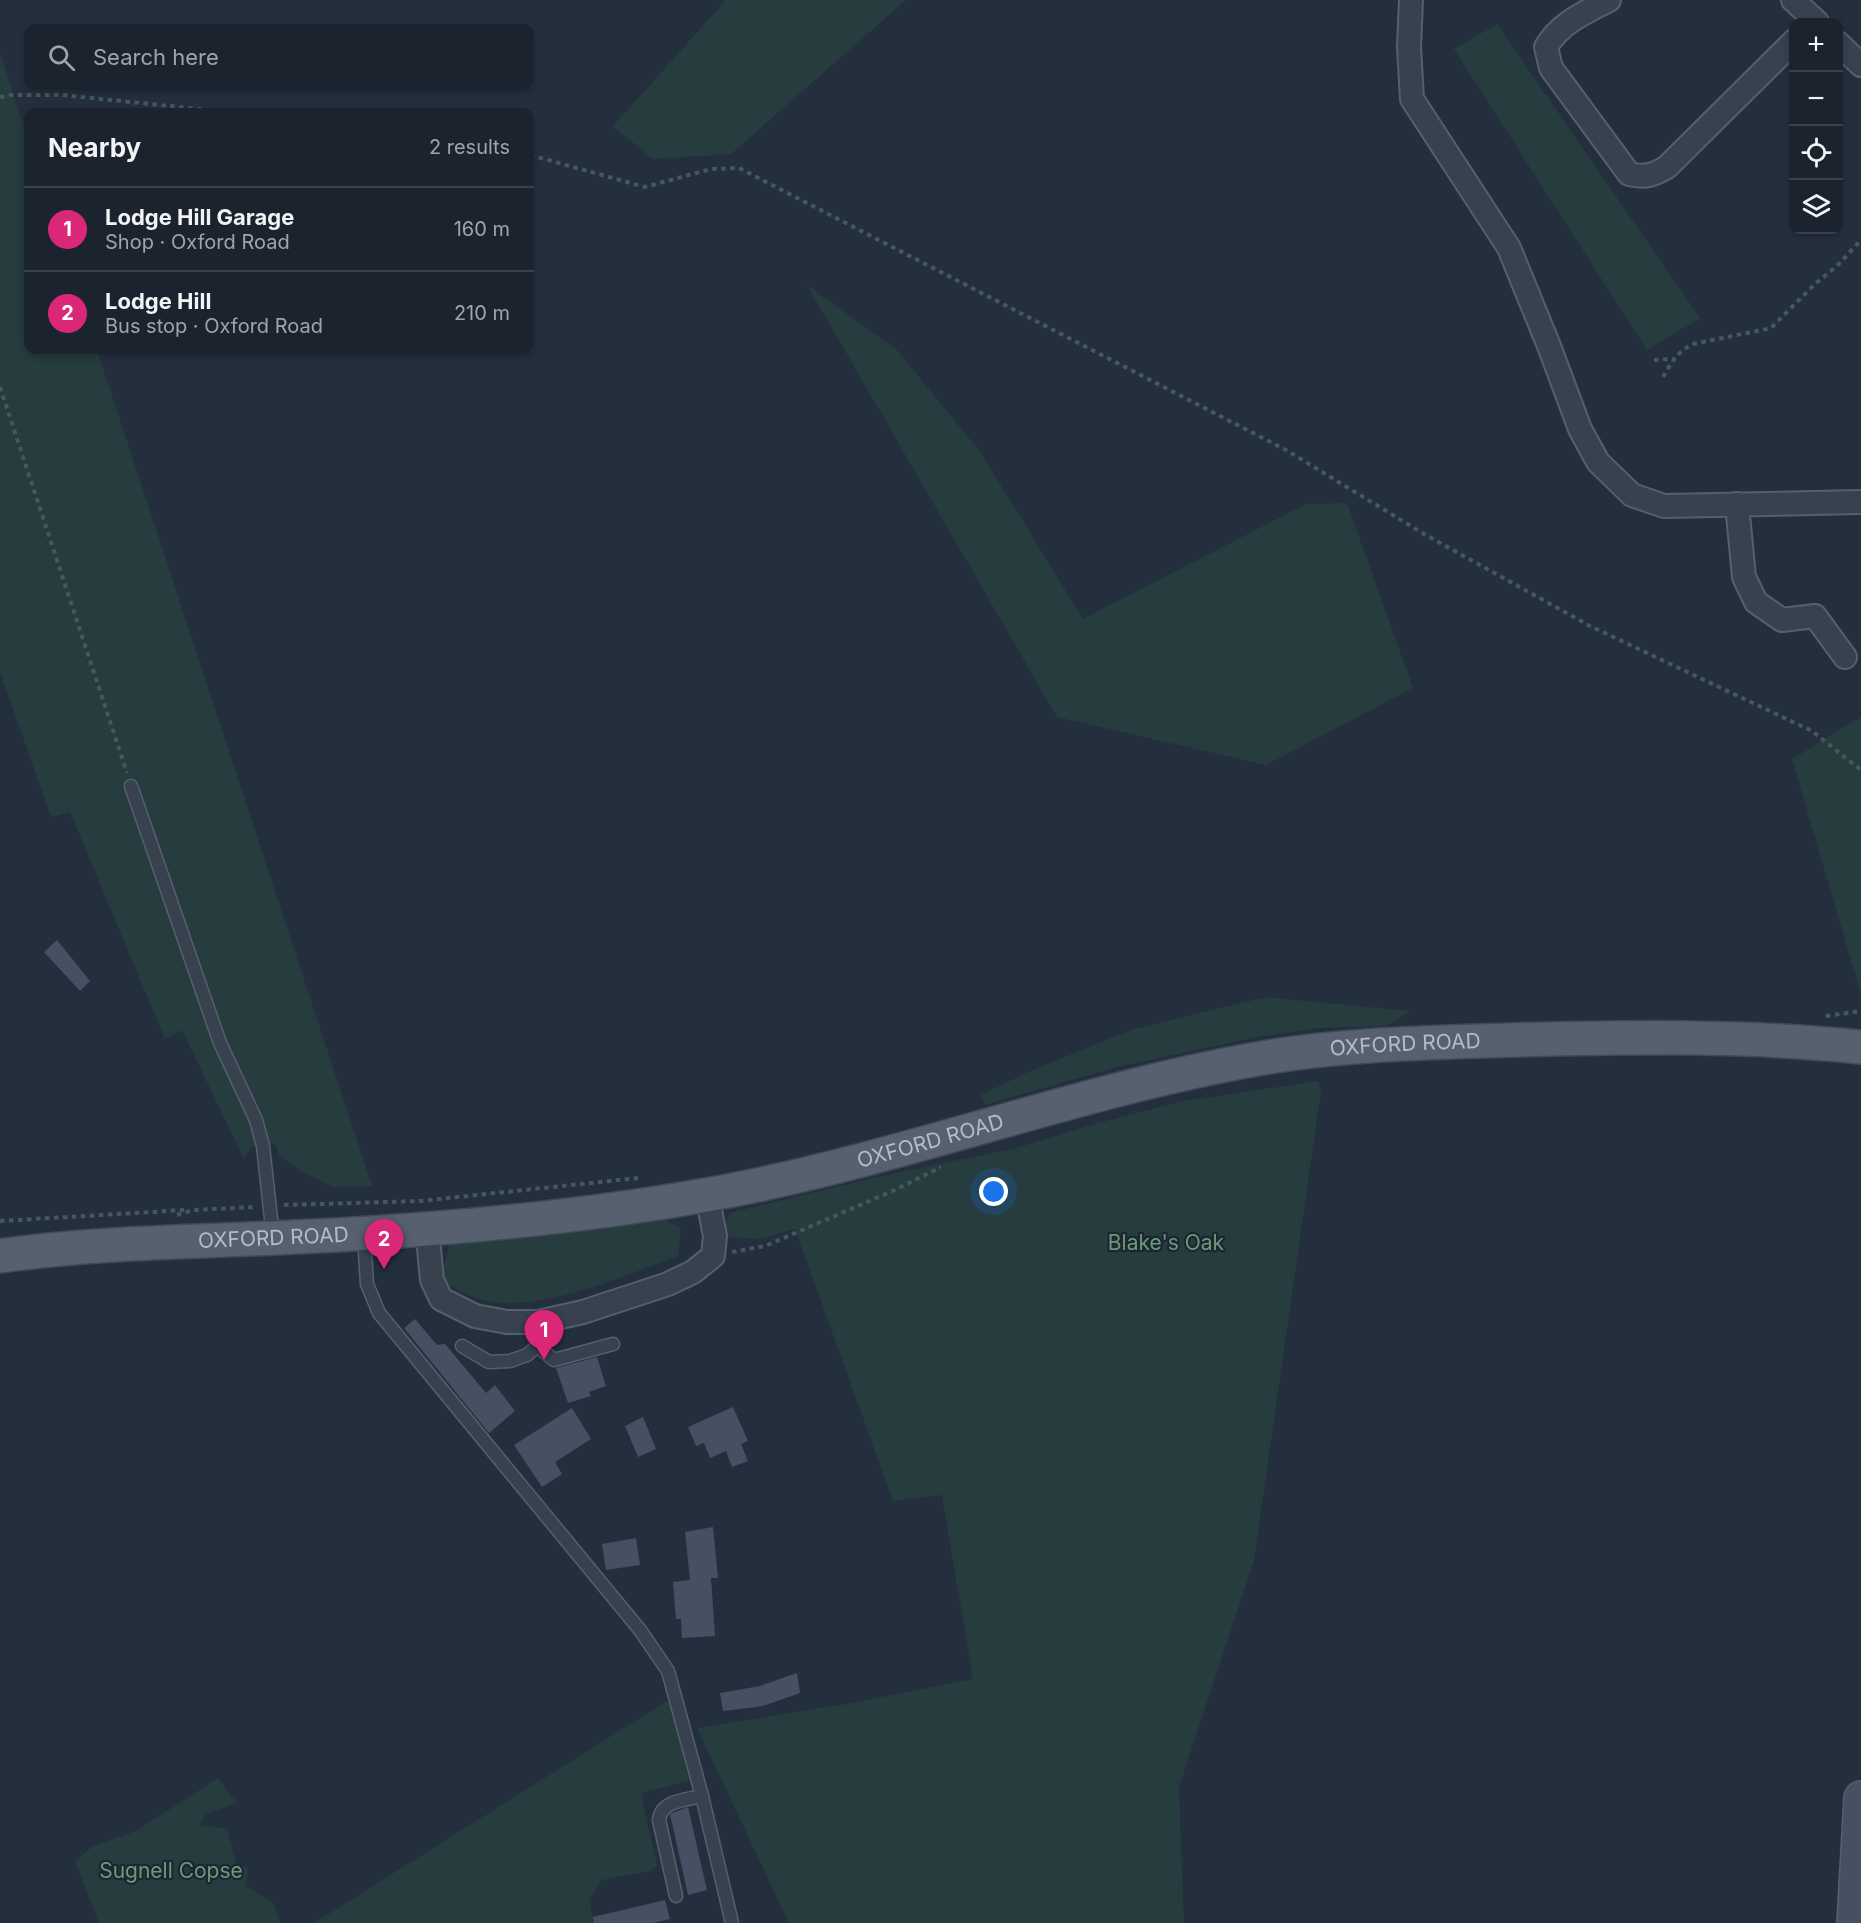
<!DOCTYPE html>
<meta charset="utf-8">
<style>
body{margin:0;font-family:Inter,sans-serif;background:#242b36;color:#f1f3f6}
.controls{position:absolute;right:18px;top:18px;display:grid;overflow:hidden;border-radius:12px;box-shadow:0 3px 9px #0003}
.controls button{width:54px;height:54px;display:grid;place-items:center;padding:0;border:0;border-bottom:2px solid #39404a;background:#1b232e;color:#f1f3f6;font:30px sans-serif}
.you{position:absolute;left:994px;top:1192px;width:21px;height:21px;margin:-15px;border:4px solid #fff;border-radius:50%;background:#1a73e8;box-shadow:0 0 0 9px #1a73e833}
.badge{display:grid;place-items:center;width:39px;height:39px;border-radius:50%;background:#db2777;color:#fff;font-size:20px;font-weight:700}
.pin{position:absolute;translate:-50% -50px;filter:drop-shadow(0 2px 3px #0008)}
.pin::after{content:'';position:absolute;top:32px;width:21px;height:18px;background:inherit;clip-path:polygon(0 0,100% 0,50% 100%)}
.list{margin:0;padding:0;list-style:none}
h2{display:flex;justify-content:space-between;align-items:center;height:78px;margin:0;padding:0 24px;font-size:26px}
h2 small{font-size:20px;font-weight:400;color:#a0a4aa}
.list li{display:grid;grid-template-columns:39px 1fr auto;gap:18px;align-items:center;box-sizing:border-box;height:84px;padding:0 24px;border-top:2px solid #39404a}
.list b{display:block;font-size:22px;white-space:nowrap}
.list p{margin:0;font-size:20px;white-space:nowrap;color:#a0a4aa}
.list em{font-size:20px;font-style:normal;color:#a0a4aa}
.icon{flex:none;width:33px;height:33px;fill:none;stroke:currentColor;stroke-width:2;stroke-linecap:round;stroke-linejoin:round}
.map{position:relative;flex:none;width:1861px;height:1923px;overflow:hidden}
.search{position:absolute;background:#1b232e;box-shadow:0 3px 9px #0003;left:24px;top:24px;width:510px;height:66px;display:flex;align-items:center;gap:15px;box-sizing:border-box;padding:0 21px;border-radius:12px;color:#a0a4aa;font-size:22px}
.panel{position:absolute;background:#1b232e;box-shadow:0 3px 9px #0003;left:24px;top:108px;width:510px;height:246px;border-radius:12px}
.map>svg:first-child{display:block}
</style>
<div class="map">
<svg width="1861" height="1923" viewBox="0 0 1861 1923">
<rect width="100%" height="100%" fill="#242f3e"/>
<!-- green -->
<g fill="#263c3f">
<polygon points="726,0 906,0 731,154 653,159 613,126"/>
<polygon points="1497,24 1700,318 1647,350 1454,49"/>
<polygon points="0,53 28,140 28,350 97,350 372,1186 333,1187 300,1171 279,1155 275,1144 251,1147 244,1159 182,1030 165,1039 70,812 51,817 0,672"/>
<polygon points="807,285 897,350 981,453 1083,619 1306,504 1347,503 1413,688 1266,765 1057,717"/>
<polygon points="1861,717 1861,994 1792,759"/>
<polygon points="1266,997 1409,1011 1387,1026 1320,1028 1252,1038 1117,1067 984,1105 981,1095 1028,1072 1131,1030"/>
<polygon points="1318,1081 1321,1091 1254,1560 1179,1787 1184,1923 789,1923 697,1728 847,1704 973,1679 942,1495 893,1501 795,1229 759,1239 726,1237 726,1222 730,1213 872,1178 1016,1148 1098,1123 1184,1101"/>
<path d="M 660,1217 L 681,1228 L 678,1256 C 625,1275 538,1315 482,1300 C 468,1296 453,1287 440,1281 L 450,1243 Z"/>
<polygon points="670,1699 691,1780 641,1793 657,1865 651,1871 602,1880 589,1900 594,1923 314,1923"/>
<polygon points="218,1778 237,1803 205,1814 200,1826 227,1828 237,1865 248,1867 246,1886 273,1902 280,1923 99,1923 75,1861 93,1846 136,1831"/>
</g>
<!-- building -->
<g fill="#455162">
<polygon points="57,940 90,981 80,991 44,952"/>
<polygon points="415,1319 437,1345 445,1344 486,1393 495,1385 515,1411 489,1433 404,1328"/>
<polygon points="597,1357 606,1386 589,1392 591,1396 568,1403 556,1368"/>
<polygon points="733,1407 748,1441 741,1444 748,1461 732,1467 726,1451 710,1458 704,1443 696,1446 688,1427"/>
<polygon points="572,1408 591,1439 555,1462 562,1474 542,1487 514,1445"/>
<polygon points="643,1417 656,1449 638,1457 625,1426"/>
<polygon points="713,1527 718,1578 711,1578 715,1636 682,1638 681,1619 676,1619 673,1582 690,1580 685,1532"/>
<polygon points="636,1538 640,1565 606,1570 602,1544"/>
<polygon points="797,1673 800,1693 763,1706 723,1711 720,1693 760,1686"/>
<polygon points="688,1807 707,1890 688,1895 670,1814"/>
<polygon points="665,1900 670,1919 653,1923 594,1923 593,1917"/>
</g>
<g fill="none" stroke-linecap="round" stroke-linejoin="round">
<!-- lane casing -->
<g stroke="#565f6c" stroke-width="15">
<g id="lane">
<polyline points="131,786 220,1043 256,1120 263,1146 273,1237"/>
<polyline points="364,1236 367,1284 379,1313 640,1630 668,1671 702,1796 732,1923"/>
<polyline points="462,1346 489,1362 510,1361 527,1355 544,1340 555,1318"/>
<polyline points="537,1346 554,1360 613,1344"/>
<path d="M 676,1896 L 659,1820 C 661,1800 686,1800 702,1796"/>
</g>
</g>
<!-- street casing -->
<g stroke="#565f6c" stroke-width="26">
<g id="street">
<polyline points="1411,0 1409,47 1412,99 1509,248 1549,346 1580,429 1598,462 1632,495 1664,506 1861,502"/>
<path d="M 1609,0 C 1584,13 1560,23 1546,47 L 1551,68 L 1629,174 C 1645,178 1654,175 1667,167 L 1794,41"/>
<polyline points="1793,0 1817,22"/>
<polyline points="1838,43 1861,65"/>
<polyline points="1737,504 1744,577 1756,602 1782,620 1815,616 1845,657"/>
<polyline points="427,1228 432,1280 441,1299 475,1316 507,1322 538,1322 583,1312 668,1284 693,1272 713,1256 715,1236 707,1195"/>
</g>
</g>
<!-- secondary casing -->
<g stroke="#565f6c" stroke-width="36">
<polyline id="secondary" points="1854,1923 1861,1798"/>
</g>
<!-- primary casing -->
<g stroke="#414a57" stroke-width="36">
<g id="primary">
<path id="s1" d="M 0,1256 C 90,1243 183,1242 274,1238 C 417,1232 565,1220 706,1195 C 893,1162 1071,1092 1257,1059 C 1341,1044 1426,1043 1511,1040 C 1628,1037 1745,1035 1861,1047"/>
</g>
</g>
<!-- path -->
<g stroke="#44595c" stroke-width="4" stroke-dasharray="4.5 4.5" stroke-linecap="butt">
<polyline points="0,97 11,95 62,95 228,112"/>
<polyline points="530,155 645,187 711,169 739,168 1286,450 1424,534 1590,626 1812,731 1861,770"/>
<polyline points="1654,360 1673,359"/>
<path d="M 1663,377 C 1671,363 1678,351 1693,344 L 1771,328 L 1816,283 L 1837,266 L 1861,240"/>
<polyline points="0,387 127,773"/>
<polyline points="1826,1016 1861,1011"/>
<polyline points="284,1205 420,1201 638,1178"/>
<polyline points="177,1215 193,1210 256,1207"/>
<polyline points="0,1221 185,1210"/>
<polyline points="732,1252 765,1246 895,1190 941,1167"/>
</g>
<!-- lane -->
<use href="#lane" stroke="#38414e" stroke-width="12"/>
<!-- street -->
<use href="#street" stroke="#38414e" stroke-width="22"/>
<!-- secondary -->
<use href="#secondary" stroke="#465061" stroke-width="33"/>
<!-- primary -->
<use href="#primary" stroke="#56606e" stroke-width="33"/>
</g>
<g text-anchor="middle" stroke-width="4.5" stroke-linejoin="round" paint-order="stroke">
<!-- street labels -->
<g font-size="21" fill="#b4bcc9" stroke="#1d2633">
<text dy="7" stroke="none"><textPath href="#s1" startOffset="1426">OXFORD ROAD</textPath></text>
<text dy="7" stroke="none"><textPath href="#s1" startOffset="940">OXFORD ROAD</textPath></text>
<text dy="7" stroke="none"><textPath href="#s1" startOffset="274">OXFORD ROAD</textPath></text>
</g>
<!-- park labels -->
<g font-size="21" fill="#6b9a76" stroke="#1d2633">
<text x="1166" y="1250">Blake's Oak</text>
<text x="171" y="1878">Sugnell Copse</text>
</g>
</g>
</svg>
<div class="controls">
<button>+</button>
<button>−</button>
<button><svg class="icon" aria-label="locate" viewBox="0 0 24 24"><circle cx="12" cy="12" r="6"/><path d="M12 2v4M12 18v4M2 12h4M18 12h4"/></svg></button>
<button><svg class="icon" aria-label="layers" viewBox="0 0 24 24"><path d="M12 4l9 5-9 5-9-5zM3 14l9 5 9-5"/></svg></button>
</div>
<div class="you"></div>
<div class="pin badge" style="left:544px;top:1360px">1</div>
<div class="pin badge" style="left:384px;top:1269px">2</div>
<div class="search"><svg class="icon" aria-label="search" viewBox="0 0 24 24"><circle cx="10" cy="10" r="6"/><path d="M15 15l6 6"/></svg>Search here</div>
<section class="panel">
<h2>Nearby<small>2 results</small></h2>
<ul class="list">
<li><span class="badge">1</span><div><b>Lodge Hill Garage</b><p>Shop · Oxford Road</p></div><em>160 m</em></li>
<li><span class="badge">2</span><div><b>Lodge Hill</b><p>Bus stop · Oxford Road</p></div><em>210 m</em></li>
</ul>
</section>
</div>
